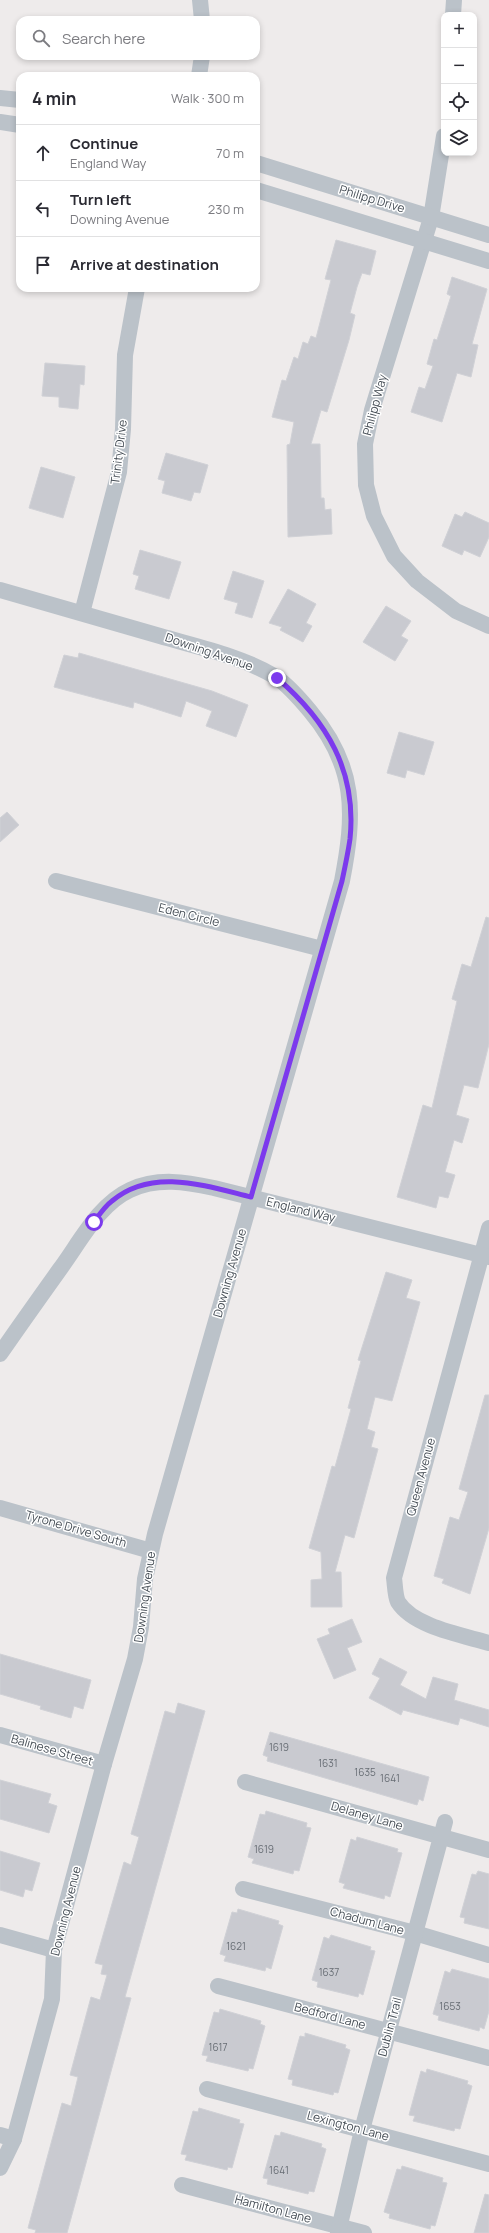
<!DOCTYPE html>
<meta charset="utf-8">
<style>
body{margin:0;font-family:Manrope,sans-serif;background:#f7f7f7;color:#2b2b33}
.controls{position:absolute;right:12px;top:12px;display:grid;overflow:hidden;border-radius:8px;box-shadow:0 2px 6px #0003}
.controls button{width:36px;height:36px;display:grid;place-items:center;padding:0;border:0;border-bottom:1px solid #e1e1e2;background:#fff;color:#2b2b33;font:20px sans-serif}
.stop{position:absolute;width:12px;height:12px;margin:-9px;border:3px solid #7c3aed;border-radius:50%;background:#fff}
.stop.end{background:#7c3aed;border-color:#fff;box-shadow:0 1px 4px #0008}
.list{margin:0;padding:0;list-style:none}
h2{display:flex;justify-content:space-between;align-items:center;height:52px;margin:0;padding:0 16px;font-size:17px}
h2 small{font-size:13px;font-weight:400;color:#7c7c81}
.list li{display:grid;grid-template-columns:26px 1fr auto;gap:12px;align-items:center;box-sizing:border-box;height:56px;padding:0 16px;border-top:1px solid #e1e1e2}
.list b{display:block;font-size:15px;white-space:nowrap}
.list p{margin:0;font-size:13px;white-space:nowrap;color:#7c7c81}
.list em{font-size:13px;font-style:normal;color:#7c7c81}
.icon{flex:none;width:22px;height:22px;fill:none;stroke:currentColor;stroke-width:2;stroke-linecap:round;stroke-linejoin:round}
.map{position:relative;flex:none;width:489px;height:2233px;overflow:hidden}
.search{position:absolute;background:#fff;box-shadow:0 2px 6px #0003;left:16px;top:16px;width:244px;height:44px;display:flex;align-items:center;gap:10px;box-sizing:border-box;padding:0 14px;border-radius:12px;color:#7c7c81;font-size:15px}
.panel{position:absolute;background:#fff;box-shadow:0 2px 6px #0003;left:16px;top:72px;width:244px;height:220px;border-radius:12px}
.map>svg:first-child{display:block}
</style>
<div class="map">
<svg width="489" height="2233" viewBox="0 0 489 2233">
<rect width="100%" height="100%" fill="#eeebeb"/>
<!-- building -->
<g fill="#c9cad0" stroke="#d0d1d6">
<polygon points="336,240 376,251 370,275 362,273 357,287 350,313 355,315 349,340 327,412 321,410 311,444 320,444 321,498 324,498 325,510 331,509 332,534 288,537 287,445 290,444 294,422 272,417 282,380 286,381 294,357 298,359 303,342 308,344 311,336 316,338 331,280 325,279"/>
<polygon points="452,277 487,289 472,344 478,345 471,377 457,373 442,422 411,412 419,387 425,389 433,366 427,364 434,339 437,340 451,296 447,294"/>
<polygon points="45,363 85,366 84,385 80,384 78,409 59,407 59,397 42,396"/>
<polygon points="166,453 208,465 200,493 194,492 191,501 162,493 165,481 158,479"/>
<polygon points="41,467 75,477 63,518 29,508"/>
<polygon points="465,512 489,523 489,537 480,557 464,550 462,555 442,546 455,514 462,517"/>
<polygon points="140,550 181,562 169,599 135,589 139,576 133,574"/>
<polygon points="233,571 264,581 252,618 235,613 238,603 224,599"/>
<polygon points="288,589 316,604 306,623 312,626 303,642 280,630 282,627 269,623"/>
<polygon points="386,606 411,621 401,636 408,640 395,661 363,642"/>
<polygon points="79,653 212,691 248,705 236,737 206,726 212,711 186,701 181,717 134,702 133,708 54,687 64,655 78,658"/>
<polygon points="399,732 434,742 424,775 407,770 405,778 387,773"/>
<polygon points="7,812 19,825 0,842 0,818"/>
<polygon points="486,917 489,918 489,1044 478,1088 464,1085 456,1115 469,1119 462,1143 454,1140 445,1172 455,1175 448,1198 439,1196 436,1208 397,1197 423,1105 432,1108 457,1001 452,999 462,964 471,967"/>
<polygon points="386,1272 412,1280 406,1298 420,1302 392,1401 375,1397 367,1429 375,1432 371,1447 378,1449 354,1538 345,1535 335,1572 341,1572 342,1607 311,1607 311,1580 322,1579 321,1552 309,1548 332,1466 335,1467 351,1409 348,1408 361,1361 358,1360"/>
<polygon points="485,1395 489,1395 489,1528 470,1594 442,1583 444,1579 434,1576 450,1517 459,1520 468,1492 459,1489"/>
<polygon points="352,1619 362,1642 347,1648 356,1670 334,1679 317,1639 330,1634 328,1629"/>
<polygon points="0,1654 91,1680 83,1709 74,1706 71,1718 40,1709 41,1706 0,1694"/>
<polygon points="380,1658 407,1672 400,1685 426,1699 433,1677 458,1684 454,1700 489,1710 489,1727 460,1718 458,1725 403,1710 401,1715 369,1698 380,1678 372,1674"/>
<polygon points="178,1703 205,1711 125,1997 131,1998 67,2233 35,2233 36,2230 28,2228 62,2103 71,2106 78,2077 70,2075 91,1997 100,2000 107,1975 101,1974 103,1965 95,1963 124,1862 131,1865 139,1837 131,1834 165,1711 175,1714"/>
<polygon points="270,1732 429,1777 423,1801 419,1799 417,1805 267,1761 268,1757 263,1755"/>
<polygon points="0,1780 51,1794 48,1803 57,1806 49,1833 0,1819"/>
<polygon points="266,1811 307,1823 306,1827 311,1828 299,1871 294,1870 293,1874 252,1863 254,1859 248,1857 260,1814 265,1815"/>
<polygon points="357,1837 398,1849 397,1852 402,1853 390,1897 385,1895 384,1899 343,1888 345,1884 339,1882 351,1839 356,1841"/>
<polygon points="0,1851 40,1863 32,1891 25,1889 23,1897 0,1890"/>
<polygon points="478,1871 489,1874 489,1929 464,1923 465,1918 460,1917 472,1874 476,1875"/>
<polygon points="238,1909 279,1921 278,1924 283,1926 271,1969 266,1967 265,1971 224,1961 226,1956 220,1954 232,1912 237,1913"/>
<polygon points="331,1935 371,1947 370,1950 375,1951 363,1995 359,1993 358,1997 317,1987 318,1982 312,1980 324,1937 329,1939"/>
<polygon points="452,1969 489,1979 489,2011 484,2029 480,2027 479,2031 438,2020 439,2016 433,2014 445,1971 450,1973"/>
<polygon points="220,2009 261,2021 260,2024 265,2026 253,2069 249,2068 248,2071 206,2061 208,2056 202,2055 214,2012 219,2013"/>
<polygon points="305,2033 346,2045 345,2048 350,2050 338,2093 334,2092 333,2095 292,2085 293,2080 288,2079 300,2036 305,2037"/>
<polygon points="427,2069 468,2081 467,2084 472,2086 460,2129 455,2128 454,2131 413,2121 415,2116 409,2115 421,2071 426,2073"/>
<polygon points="199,2108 240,2120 239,2123 244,2124 232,2168 228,2167 227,2170 185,2160 187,2155 181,2154 193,2111 198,2112"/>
<polygon points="281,2132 322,2144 321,2147 326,2149 314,2192 309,2191 308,2194 267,2184 268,2179 263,2178 275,2135 280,2136"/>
<polygon points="402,2166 443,2178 442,2182 447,2183 435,2226 431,2225 430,2229 389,2218 390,2214 384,2212 397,2169 401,2170"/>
<polygon points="485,2194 489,2195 489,2233 474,2233"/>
</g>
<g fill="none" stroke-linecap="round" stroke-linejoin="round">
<!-- street -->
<g stroke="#bbc2c9" stroke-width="16">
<polyline points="200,0 202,20"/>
<polyline points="453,15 454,0"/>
<polyline points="199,76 202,56"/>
<polyline points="0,98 20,100"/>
<polyline points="0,122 20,125"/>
<polyline points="444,136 431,218 372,410 365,444 366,485 374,516 394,556 417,581 456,611 489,626"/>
<polyline points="256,163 489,235"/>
<polyline points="256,190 489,261"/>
<path d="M 0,590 C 53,605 106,620 160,636 C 198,647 241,656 276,677 C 289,686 300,699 310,711 C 357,767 355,814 342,881 L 155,1534 L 145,1579 L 141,1627 L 135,1659 L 104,1764 L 54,1950 L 52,1999 L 14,2139 L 0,2168"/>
<polyline points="82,613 119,472 123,429 125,355 137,288"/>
<polyline points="56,881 322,949"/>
<path d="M 489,1228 L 394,1578 C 395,1584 395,1596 398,1602 C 414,1627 462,1635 489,1643"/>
<path d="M 0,1354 C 20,1325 40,1297 60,1269 C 80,1242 99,1204 130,1190 C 158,1177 186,1182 214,1188 L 489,1257"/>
<polyline points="0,1508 151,1551"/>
<polyline points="0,1735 104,1764"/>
<polyline points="245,1782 489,1850"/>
<polyline points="243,1889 415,1933 489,1955"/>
<polyline points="0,1935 54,1950"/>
<polyline points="218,1986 489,2058"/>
<polyline points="207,2089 489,2164"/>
<polyline points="0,2135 14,2139"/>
<polyline points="182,2185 364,2233"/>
<polyline points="338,2233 362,2130 445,1822"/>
</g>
</g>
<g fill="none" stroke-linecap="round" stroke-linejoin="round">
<!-- route -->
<path stroke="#7c3aed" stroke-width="5" d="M 94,1222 C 99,1215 105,1206 112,1201 C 152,1167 206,1186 251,1197 L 342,881 C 345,867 348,853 350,839 C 357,771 327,721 277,678"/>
</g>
<g text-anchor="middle" stroke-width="3" stroke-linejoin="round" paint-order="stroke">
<!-- number labels -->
<g font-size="10" fill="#676d74">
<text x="279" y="1751">1619</text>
<text x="328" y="1767">1631</text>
<text x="365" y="1776">1635</text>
<text x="390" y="1782">1641</text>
<text x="264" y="1853">1619</text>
<text x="236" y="1950">1621</text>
<text x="329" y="1976">1637</text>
<text x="450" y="2010">1653</text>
<text x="218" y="2051">1617</text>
<text x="279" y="2174">1641</text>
</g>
<!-- street labels -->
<g font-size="12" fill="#464e56" stroke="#fff">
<text transform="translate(372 199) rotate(17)" y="4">Philipp Drive</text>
<text transform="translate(375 405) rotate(-75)" y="4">Philipp Way</text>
<text transform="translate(119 452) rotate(-83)" y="4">Trinity Drive</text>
<text transform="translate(209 652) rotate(19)" y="4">Downing Avenue</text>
<text transform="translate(189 915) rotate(14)" y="4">Eden Circle</text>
<text transform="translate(301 1210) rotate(14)" y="4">England Way</text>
<text transform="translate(230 1273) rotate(-74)" y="4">Downing Avenue</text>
<text transform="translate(421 1477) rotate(-75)" y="4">Queen Avenue</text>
<text transform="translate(76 1529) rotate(16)" y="4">Tyrone Drive South</text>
<text transform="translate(145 1597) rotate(-82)" y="4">Downing Avenue</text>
<text transform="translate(52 1750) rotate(16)" y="4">Balinese Street</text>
<text transform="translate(367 1816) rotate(16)" y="4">Delaney Lane</text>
<text transform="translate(66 1911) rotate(-76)" y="4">Downing Avenue</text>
<text transform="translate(367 1921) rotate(15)" y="4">Chadum Lane</text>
<text transform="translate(330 2016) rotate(15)" y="4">Bedford Lane</text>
<text transform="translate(390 2027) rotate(-75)" y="4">Dublin Trail</text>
<text transform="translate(348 2126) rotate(15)" y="4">Lexington Lane</text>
<text transform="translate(273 2209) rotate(15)" y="4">Hamilton Lane</text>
</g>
</g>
</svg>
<div class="controls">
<button>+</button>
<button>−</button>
<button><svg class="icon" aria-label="locate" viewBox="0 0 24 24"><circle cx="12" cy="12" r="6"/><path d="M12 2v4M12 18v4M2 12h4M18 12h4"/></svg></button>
<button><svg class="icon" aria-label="layers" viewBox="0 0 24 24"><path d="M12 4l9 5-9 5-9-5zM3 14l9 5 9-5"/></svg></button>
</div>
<div class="stop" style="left:94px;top:1222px"></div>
<div class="stop end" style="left:277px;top:678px"></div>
<div class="search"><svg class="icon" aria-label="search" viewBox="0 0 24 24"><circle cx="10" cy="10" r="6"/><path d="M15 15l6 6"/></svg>Search here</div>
<section class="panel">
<h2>4 min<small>Walk · 300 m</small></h2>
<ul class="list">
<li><svg class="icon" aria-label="ahead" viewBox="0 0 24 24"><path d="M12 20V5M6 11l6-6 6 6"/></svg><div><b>Continue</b><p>England Way</p></div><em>70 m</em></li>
<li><svg class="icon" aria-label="left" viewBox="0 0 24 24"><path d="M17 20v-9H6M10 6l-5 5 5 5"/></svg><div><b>Turn left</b><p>Downing Avenue</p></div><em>230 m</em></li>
<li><svg class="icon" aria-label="arrive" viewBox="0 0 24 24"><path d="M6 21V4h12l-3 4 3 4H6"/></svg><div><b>Arrive at destination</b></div></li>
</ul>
</section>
</div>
